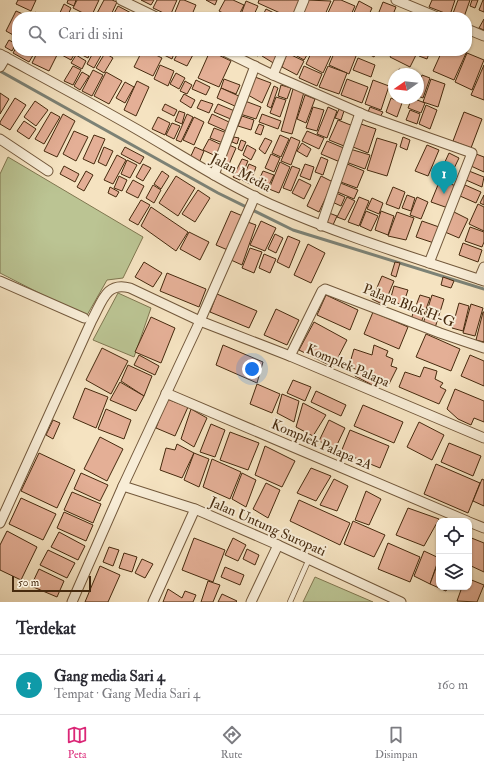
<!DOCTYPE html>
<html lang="id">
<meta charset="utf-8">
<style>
body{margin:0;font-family:"IM FELL Double Pica",serif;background:#f2f2f3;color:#2b2b33}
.controls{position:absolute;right:12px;bottom:12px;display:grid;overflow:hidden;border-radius:8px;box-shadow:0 1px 3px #0004}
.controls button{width:36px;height:36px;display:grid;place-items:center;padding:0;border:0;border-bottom:1px solid #e1e1e2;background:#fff;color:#2b2b33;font:20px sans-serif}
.compass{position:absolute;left:388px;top:68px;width:36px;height:36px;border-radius:50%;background:#fff;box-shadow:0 1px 3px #0004;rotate:256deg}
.scale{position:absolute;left:12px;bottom:10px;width:79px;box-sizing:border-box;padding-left:4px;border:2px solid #462a0e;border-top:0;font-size:11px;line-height:14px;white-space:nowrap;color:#462a0e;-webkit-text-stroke:3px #f8edd7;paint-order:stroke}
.you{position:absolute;left:252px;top:369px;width:14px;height:14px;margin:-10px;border:3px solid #fff;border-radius:50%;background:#1a73e8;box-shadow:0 0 0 6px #1a73e833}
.badge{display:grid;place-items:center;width:26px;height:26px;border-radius:50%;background:#db2777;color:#fff;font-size:13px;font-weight:700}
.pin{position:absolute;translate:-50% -33px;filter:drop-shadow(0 1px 2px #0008)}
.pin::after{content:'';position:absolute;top:21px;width:14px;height:12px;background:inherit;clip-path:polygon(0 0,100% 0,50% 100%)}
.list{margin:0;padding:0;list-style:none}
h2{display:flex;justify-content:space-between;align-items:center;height:52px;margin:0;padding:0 16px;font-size:17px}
h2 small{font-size:13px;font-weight:400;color:#7c7c81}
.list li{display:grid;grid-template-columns:26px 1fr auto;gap:12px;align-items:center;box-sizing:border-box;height:60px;padding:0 16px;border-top:1px solid #e1e1e2}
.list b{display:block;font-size:15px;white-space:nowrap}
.list p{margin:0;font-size:13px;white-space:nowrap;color:#7c7c81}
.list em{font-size:13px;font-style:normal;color:#7c7c81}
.icon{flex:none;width:22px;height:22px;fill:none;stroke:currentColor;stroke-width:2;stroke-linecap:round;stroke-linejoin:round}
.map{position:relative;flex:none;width:484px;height:602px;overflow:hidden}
.search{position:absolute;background:#fff;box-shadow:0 1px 3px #0004;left:12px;right:12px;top:12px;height:44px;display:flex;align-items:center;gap:10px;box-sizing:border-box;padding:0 14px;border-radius:16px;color:#7c7c81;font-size:15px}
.sheet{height:112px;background:#fff}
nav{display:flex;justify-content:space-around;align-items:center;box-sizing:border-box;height:56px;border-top:1px solid #e1e1e2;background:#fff;font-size:11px;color:#7c7c81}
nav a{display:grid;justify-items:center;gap:2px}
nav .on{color:#db2777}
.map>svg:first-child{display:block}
</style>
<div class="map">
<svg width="484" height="602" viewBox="0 0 484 602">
<rect width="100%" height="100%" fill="#f5e3c1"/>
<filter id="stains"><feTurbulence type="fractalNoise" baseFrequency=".005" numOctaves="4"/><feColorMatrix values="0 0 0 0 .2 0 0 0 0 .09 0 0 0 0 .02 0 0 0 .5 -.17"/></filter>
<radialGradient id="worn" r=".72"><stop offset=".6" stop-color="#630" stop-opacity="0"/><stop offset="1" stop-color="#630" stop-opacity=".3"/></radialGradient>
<!-- green -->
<g fill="#bbc493" stroke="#807750">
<polygon points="8,157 143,237 123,278 107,280 86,317 0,273 0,174"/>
<polygon points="118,293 151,308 134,357 93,340"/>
<polygon points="315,577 373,602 303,602"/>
</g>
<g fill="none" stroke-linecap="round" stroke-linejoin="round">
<!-- stream -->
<polyline stroke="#7c8276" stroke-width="3" points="0,71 218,193 293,230 484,289"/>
</g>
<!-- building -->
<g fill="#e4af96" stroke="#462a0e">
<polygon points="18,0 36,0 31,11 16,4"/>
<polygon points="68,0 76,0 74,6 67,3"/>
<polygon points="77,0 99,0 91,17 73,8"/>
<polygon points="104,0 112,0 117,2 110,17 95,17"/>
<polygon points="141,0 154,0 151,5"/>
<polygon points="157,0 177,0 170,16 153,8"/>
<polygon points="180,0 184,0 196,5 191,17 173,17"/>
<polygon points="206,0 217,0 215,5"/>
<polygon points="225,0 233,0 244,5 238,17 231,17 219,11"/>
<polygon points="259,0 302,0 295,17 289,17 258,3"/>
<polygon points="307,0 331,1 324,17 300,17"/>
<polygon points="334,0 341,0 355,6 350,17 326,17"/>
<polygon points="432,0 455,0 450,15 429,7"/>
<polygon points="458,0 470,0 464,17 452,16"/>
<polygon points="472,0 478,0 475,8 470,6"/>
<polygon points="483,0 484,0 484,12 479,10"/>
<polygon points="246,1 258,6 253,17 240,17"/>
<polygon points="359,1 372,8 368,17 352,17"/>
<polygon points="383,2 396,7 392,17 377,17"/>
<polygon points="64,4 71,8 67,17 58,17"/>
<polygon points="118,6 133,14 131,17 112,17"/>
<polygon points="266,9 276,14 274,17 262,17"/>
<polygon points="16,11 25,15 24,17 17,17 17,31 15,36 6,31"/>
<polygon points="35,12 43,17 32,17"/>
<polygon points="484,19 484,30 479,28"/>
<polygon points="9,40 16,44 12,51 5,47"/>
<polygon points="17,46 17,51 33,51 35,52 29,62 13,53"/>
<polygon points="38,51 59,51 49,71 32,63"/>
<polygon points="61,51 71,51 75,53 71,60 60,54"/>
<polygon points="74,51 91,51 88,58"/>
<polygon points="94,51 103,52 94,68 87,64"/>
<polygon points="142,51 148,51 162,58 153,76 134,67"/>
<polygon points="166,51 175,51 172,59 164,55"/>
<polygon points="179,51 195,51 187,66 174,60"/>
<polygon points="210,51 231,61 219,87 198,78"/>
<polygon points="247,51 260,51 258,56"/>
<polygon points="264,51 268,51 278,57 275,64 262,56"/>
<polygon points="288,51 299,51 307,55 304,60"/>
<polygon points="312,51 333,51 323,73 306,64"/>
<polygon points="335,51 358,51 349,74 329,65"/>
<polygon points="363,51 377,51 374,57"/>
<polygon points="393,51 418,51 410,67 390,57"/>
<polygon points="421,51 430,51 427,59 419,56"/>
<polygon points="431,51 440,51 438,55 430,52"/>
<polygon points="442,51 467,51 454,80 433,71"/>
<polygon points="105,53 113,58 104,73 96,68"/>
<polygon points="287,53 304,61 297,75 282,67"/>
<polygon points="467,53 484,60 472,90 455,82"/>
<polygon points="76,55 86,61 82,69 71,63"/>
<polygon points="358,58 375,65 371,77 353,70"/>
<polygon points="160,65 174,71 168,86 154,79"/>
<polygon points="484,65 484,100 471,95"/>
<polygon points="73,66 81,70 73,85 64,81"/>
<polygon points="304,66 322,74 317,86 299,78"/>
<polygon points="328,66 347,73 339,94 319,87"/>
<polygon points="399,69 411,73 410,74 398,74"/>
<polygon points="93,70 103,75 92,96 82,91"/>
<polygon points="82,72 89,76 80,90 74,86"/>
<polygon points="106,72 122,81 109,104 94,96"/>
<polygon points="176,73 185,78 179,89 170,84"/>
<polygon points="422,75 430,78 423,98 418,96 418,86"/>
<polygon points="255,77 271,83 262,103 248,95"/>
<polygon points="224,79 240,85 236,94 221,88"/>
<polygon points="347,79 368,87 362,103 341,95"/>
<polygon points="431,79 445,84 438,107 423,102"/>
<polygon points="196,80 210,87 206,95 192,89"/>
<polygon points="373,80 389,86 381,110 365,104"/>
<polygon points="137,81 149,87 136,116 124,110"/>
<polygon points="185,81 192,85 187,94 180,91"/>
<polygon points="125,82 134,87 125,103 116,98"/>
<polygon points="281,85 291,88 287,99 278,96"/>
<polygon points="274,86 278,88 271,108 267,106"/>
<polygon points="221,88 241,97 237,107 217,98"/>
<polygon points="293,89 304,92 292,134 281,131"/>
<polygon points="0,93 9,99 0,114"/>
<polygon points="184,94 195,100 191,108 180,101"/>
<polygon points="305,95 315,99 306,123 297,119"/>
<polygon points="276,97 286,100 280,117 270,113"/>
<polygon points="15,98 26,105 10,130 0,124 0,122"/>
<polygon points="391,98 402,103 397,117 386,112"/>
<polygon points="412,98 425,103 421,113 408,108"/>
<polygon points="201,100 213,104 209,113 197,108"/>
<polygon points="35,101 48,110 36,126 24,117"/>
<polygon points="245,101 261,107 256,119 240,114"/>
<polygon points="165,104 177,110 174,116 162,110"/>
<polygon points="218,104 237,112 233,120 214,112"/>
<polygon points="426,105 437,110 430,129 419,124"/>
<polygon points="313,107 324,110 317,131 306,128"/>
<polygon points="328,107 337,111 327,138 317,134"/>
<polygon points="370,107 383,112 380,117 368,112"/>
<polygon points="339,109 344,111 341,120 335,118"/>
<polygon points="410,110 420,114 417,124 406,120"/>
<polygon points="179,111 185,113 182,124 175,121"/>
<polygon points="51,112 60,117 44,144 35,139"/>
<polygon points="464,112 482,119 471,148 453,141"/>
<polygon points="63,114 75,121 57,157 44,151"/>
<polygon points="187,114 193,117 181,142 176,140"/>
<polygon points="212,114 229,122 226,131 208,123"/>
<polygon points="262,114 281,121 278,129 259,122"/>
<polygon points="242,116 254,120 251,130 238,126"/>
<polygon points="158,117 170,123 165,135 152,129"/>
<polygon points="194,117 204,122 194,145 183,140"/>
<polygon points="338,120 353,126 344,146 329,140"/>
<polygon points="24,121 36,129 29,139 17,131"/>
<polygon points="172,123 180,126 174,139 166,135"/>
<polygon points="259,124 264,126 261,135 255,133"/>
<polygon points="361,124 376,129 368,153 353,147"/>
<polygon points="214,128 227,133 223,143 210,138"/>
<polygon points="74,131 88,137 76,161 63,154"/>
<polygon points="307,131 324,138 319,149 302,141"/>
<polygon points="94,135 105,139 94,164 83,159"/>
<polygon points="280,135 289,139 281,157 272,153"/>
<polygon points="234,137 239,138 237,144 232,142"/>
<polygon points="291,137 300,141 291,165 281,161"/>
<polygon points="403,137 410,140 407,150 400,147"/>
<polygon points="265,138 272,141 265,154 259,149"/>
<polygon points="377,138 397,144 387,176 367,170"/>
<polygon points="209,139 224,146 218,157 203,150"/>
<polygon points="241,140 246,142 242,151 238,149"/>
<polygon points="327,141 346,149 340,162 321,154"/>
<polygon points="302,143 311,149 307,157 297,151"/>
<polygon points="229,145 236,148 227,169 220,165"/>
<polygon points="247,145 256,150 251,160 243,155"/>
<polygon points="427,145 439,150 428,176 415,171"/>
<polygon points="104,147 113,151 106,166 98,162"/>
<polygon points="125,147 144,157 140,164 121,154"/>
<polygon points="195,147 204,151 199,163 190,158"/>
<polygon points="350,149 370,155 365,169 346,162"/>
<polygon points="449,153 459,158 449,179 439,175"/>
<polygon points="271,154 280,158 274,172 265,168"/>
<polygon points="476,154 484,157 484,172 471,166"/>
<polygon points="117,155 126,160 113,184 104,180"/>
<polygon points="321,157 328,160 323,175 315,172"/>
<polygon points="242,159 248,161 240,180 233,177"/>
<polygon points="127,160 137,165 130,178 121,174"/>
<polygon points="280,162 290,167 279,193 269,189"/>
<polygon points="345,163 364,171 357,188 338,181"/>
<polygon points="143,164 151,168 143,181 136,177"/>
<polygon points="249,164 256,167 250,184 242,180"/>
<polygon points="305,164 314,167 310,180 300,176"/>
<polygon points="64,166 79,174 75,182 60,174"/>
<polygon points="292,166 300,169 291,191 283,188"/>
<polygon points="86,171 93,175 84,191 77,187"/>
<polygon points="162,171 169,176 161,189 154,184"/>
<polygon points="263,171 274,175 268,187 258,182"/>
<polygon points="469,171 484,177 482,187 466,180"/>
<polygon points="119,176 127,180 122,191 114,188"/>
<polygon points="176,176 195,188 178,216 159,203"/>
<polygon points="321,176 333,182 319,212 307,206"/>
<polygon points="299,179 311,185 304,199 292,193"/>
<polygon points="133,180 144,186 138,198 126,192"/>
<polygon points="440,180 456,186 448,208 431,202"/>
<polygon points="338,182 358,190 354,199 335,191"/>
<polygon points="153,185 161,190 154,203 146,198"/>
<polygon points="465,185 481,192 476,203 460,196"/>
<polygon points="110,187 119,192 116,197 108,193"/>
<polygon points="393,187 405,192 399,209 386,204"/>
<polygon points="198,190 210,198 195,222 182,214"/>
<polygon points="334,192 345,197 341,206 330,201"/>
<polygon points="407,195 415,198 411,211 402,208"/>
<polygon points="484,195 484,205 480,203"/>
<polygon points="347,197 355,201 345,220 337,217"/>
<polygon points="359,197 369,201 359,226 348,222"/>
<polygon points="417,197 428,202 421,219 410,215"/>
<polygon points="372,198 383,203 379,214 367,209"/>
<polygon points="141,200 150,205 138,225 129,220"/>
<polygon points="478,204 484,207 484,231 469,224"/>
<polygon points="151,207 188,232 176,251 141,226"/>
<polygon points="231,211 245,217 230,251 216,245"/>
<polygon points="366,211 378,216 371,231 360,226"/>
<polygon points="381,211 394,216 388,235 375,230"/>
<polygon points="397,212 414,218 406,240 388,236"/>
<polygon points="454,212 468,219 459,238 445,232"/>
<polygon points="329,213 337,216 333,225 325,222"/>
<polygon points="245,221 256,225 242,265 231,260"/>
<polygon points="261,221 276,228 265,251 250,245"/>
<polygon points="422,221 439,227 434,243 416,237"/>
<polygon points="470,227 484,232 484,242 482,247 465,241"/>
<polygon points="189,232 209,242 200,260 180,249"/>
<polygon points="275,234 283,238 276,253 268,249"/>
<polygon points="288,236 300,241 289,268 277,262"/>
<polygon points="463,243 482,250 478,262 459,255"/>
<polygon points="308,244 325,253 311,283 294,275"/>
<polygon points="250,248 262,252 254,273 242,268"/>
<polygon points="264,254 276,259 270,273 259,268"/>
<polygon points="144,262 162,273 153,287 135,277"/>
<polygon points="395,262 400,263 396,277 391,275"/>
<polygon points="167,273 206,289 199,307 160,291"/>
<polygon points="382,276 394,281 384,305 372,299"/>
<polygon points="443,277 454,281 451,288 441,285"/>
<polygon points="394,286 408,290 403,305 390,301"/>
<polygon points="217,294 257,311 249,328 210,312"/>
<polygon points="326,295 358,310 350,330 317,315"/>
<polygon points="420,295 430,298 421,323 411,319"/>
<polygon points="432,295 444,299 435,328 423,324"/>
<polygon points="459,303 469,306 463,331 452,328"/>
<polygon points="471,304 483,308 475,336 463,333"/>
<polygon points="276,309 299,320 287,345 264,335"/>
<polygon points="373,312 408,327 399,349 364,334"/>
<polygon points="483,312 484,312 484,342 476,340"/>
<polygon points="151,317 175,328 161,363 135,352"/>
<polygon points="314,322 347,340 333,367 299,350"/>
<polygon points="426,334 460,349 451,371 416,357"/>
<polygon points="223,345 263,362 257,383 216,365"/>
<polygon points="374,345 388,351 386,356 393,359 391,366 397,368 389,384 380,380 376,387 355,376 357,370 349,366 354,349 372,355"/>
<polygon points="102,348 128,361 111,394 86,380"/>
<polygon points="139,355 159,366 155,375 134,365"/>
<polygon points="470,355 484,361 484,386 461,376"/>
<polygon points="128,365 152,376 144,396 121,381"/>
<polygon points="424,367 437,371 435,379 443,383 440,387 446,390 439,404 399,387 405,372 420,377"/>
<polygon points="293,380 311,387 305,401 287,393"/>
<polygon points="120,382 144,396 136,411 110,400"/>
<polygon points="257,384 280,394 272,413 250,404"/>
<polygon points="85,388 108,397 96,428 73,418"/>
<polygon points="455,389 484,401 484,422 474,418 471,425 458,419 447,409"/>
<polygon points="316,391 346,405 341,416 311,402"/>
<polygon points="282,394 299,401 294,422 277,413"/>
<polygon points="167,399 188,407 175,436 156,428"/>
<polygon points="303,403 326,415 313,436 296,427"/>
<polygon points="363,405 403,422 394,443 354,426"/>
<polygon points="106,409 131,420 124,439 98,429"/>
<polygon points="191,409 207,418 194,447 181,439"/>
<polygon points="53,420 60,423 53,439 46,435"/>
<polygon points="329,420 345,428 335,449 319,441"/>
<polygon points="419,422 444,435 432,460 407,447"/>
<polygon points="211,424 225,430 215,457 200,452"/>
<polygon points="350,430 389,446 380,468 341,452"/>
<polygon points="230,432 259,443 248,470 220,460"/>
<polygon points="100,437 123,449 107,481 84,469"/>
<polygon points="449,443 481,456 473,476 441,462"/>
<polygon points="177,444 194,453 182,478 160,470 166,448 175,450"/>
<polygon points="265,446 295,461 282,487 255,475"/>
<polygon points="39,453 75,470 57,508 21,491"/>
<polygon points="194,453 209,459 199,487 184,480"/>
<polygon points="212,459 241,472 230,499 203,487"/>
<polygon points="436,464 480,483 468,513 424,494"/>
<polygon points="311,468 331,476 316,501 297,493"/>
<polygon points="81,473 108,485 100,501 74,489"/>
<polygon points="242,473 256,480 246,507 232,499"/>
<polygon points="334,479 348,486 337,511 320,505"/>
<polygon points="482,479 484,480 484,506 473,501"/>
<polygon points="266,483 280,490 268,518 253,509"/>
<polygon points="366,491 381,499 369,525 355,520"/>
<polygon points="72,492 101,504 93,523 64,510"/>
<polygon points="21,498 56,514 43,540 9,524"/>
<polygon points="299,500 350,523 340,545 290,521"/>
<polygon points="408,508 439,519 424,546 396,535"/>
<polygon points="64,512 93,525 86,541 57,528"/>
<polygon points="353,521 385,535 374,557 344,544"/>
<polygon points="7,531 37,547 21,580 0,570 0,545"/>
<polygon points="59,532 85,546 78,560 51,547"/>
<polygon points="469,537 484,543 484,572 469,565"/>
<polygon points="194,538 225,550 213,582 182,570"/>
<polygon points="233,538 246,545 238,561 225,555"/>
<polygon points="388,543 420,557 410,582 378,569"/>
<polygon points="109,547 119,550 113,566 103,562"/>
<polygon points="247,549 259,555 255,565 243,559"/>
<polygon points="48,550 75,563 67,578 40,565"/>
<polygon points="424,551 439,558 430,584 414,576"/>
<polygon points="124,553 137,557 132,572 119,568"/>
<polygon points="142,559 153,564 145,578 135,573"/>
<polygon points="439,560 439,587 448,587 446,591 430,584"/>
<polygon points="100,566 120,575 108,602 85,602"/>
<polygon points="225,567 244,575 240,585 221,577"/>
<polygon points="39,569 64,581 57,597 31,586"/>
<polygon points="469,579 484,585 477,602 457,601 462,587 469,587"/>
<polygon points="208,581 220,585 213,602 201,602"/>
<polygon points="168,589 182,598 185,591 196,595 193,602 163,602"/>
<polygon points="222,594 237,601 236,602 218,602"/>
</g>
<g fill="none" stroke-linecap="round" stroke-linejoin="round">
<!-- lane casing -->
<g stroke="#72583b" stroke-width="6">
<polyline id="lane" points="290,602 309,559"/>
</g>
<!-- street casing -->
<g stroke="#72583b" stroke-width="11">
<g id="street">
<polyline points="121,0 156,17"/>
<polyline points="396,0 437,17"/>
<polyline points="297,17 304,0"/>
<polyline points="467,29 484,36"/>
<polyline points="224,51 273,75 367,116 472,153 429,263"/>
<path d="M 0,54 C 46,79 93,104 138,130 C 181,155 224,183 270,204 C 340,235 412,257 484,281"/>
<polyline points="0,67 6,57"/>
<polyline points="273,75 283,51"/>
<polyline points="0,139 48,171"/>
<polyline points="214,175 255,66"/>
<polyline points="255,196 200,321 123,486 195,509 278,545 401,602"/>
<polyline points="321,226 360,113"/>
<polyline points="479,279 484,267"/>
<polyline points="0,281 84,318"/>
<polyline points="290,356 322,291 325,289 440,333 484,348"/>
<polyline points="166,393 467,521"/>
<polyline points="469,522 484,528"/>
<path d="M 0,523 L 92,320 C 102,302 106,281 130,288 L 200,321 L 290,356 L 484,438"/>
<polyline points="72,602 123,486"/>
<polyline points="153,602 195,509"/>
<polyline points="251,602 278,545"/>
</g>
</g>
<!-- lane -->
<use href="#lane" stroke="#f8edd7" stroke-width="4.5"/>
<!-- street -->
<use href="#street" stroke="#f8edd7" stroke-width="9"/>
</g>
<g text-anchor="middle" stroke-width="4" stroke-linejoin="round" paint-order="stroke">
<!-- street labels -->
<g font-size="14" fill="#462a0e" stroke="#f8edd7">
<text transform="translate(241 172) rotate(28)" y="5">Jalan Media</text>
<text transform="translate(409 305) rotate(21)" y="5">Palapa Blok H-G</text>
<text transform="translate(348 365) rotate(23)" y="5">Komplek Palapa</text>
<text transform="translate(322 444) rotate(23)" y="5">Komplek Palapa 2A</text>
<text transform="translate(268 526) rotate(24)" y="5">Jalan Untung Suropati</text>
</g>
</g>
<rect width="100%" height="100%" filter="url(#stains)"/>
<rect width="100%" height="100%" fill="url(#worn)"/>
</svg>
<div class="controls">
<button><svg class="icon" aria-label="locate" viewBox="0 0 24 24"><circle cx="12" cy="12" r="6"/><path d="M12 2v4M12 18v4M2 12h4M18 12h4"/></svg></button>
<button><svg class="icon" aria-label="layers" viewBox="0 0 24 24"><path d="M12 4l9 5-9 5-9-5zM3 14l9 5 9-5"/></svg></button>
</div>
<svg class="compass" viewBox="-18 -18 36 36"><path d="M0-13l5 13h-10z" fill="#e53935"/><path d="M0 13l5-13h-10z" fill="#7c7c81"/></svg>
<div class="scale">50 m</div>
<div class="you"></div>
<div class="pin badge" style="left:444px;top:194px;background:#0f9aa8">1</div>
<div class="search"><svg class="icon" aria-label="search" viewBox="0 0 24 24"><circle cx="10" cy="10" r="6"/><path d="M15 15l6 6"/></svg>Cari di sini</div>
</div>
<section class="sheet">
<h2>Terdekat<small></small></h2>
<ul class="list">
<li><span class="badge" style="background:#0f9aa8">1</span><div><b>Gang media Sari 4</b><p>Tempat · Gang Media Sari 4</p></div><em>160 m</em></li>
</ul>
</section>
<nav>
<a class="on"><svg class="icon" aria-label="map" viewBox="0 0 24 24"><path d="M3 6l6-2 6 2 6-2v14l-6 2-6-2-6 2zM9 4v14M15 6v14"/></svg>Peta</a>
<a><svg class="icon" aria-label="directions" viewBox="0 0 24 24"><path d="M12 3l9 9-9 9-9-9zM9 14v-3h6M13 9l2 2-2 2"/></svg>Rute</a>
<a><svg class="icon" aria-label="saved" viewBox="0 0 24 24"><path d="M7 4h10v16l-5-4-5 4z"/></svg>Disimpan</a>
</nav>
